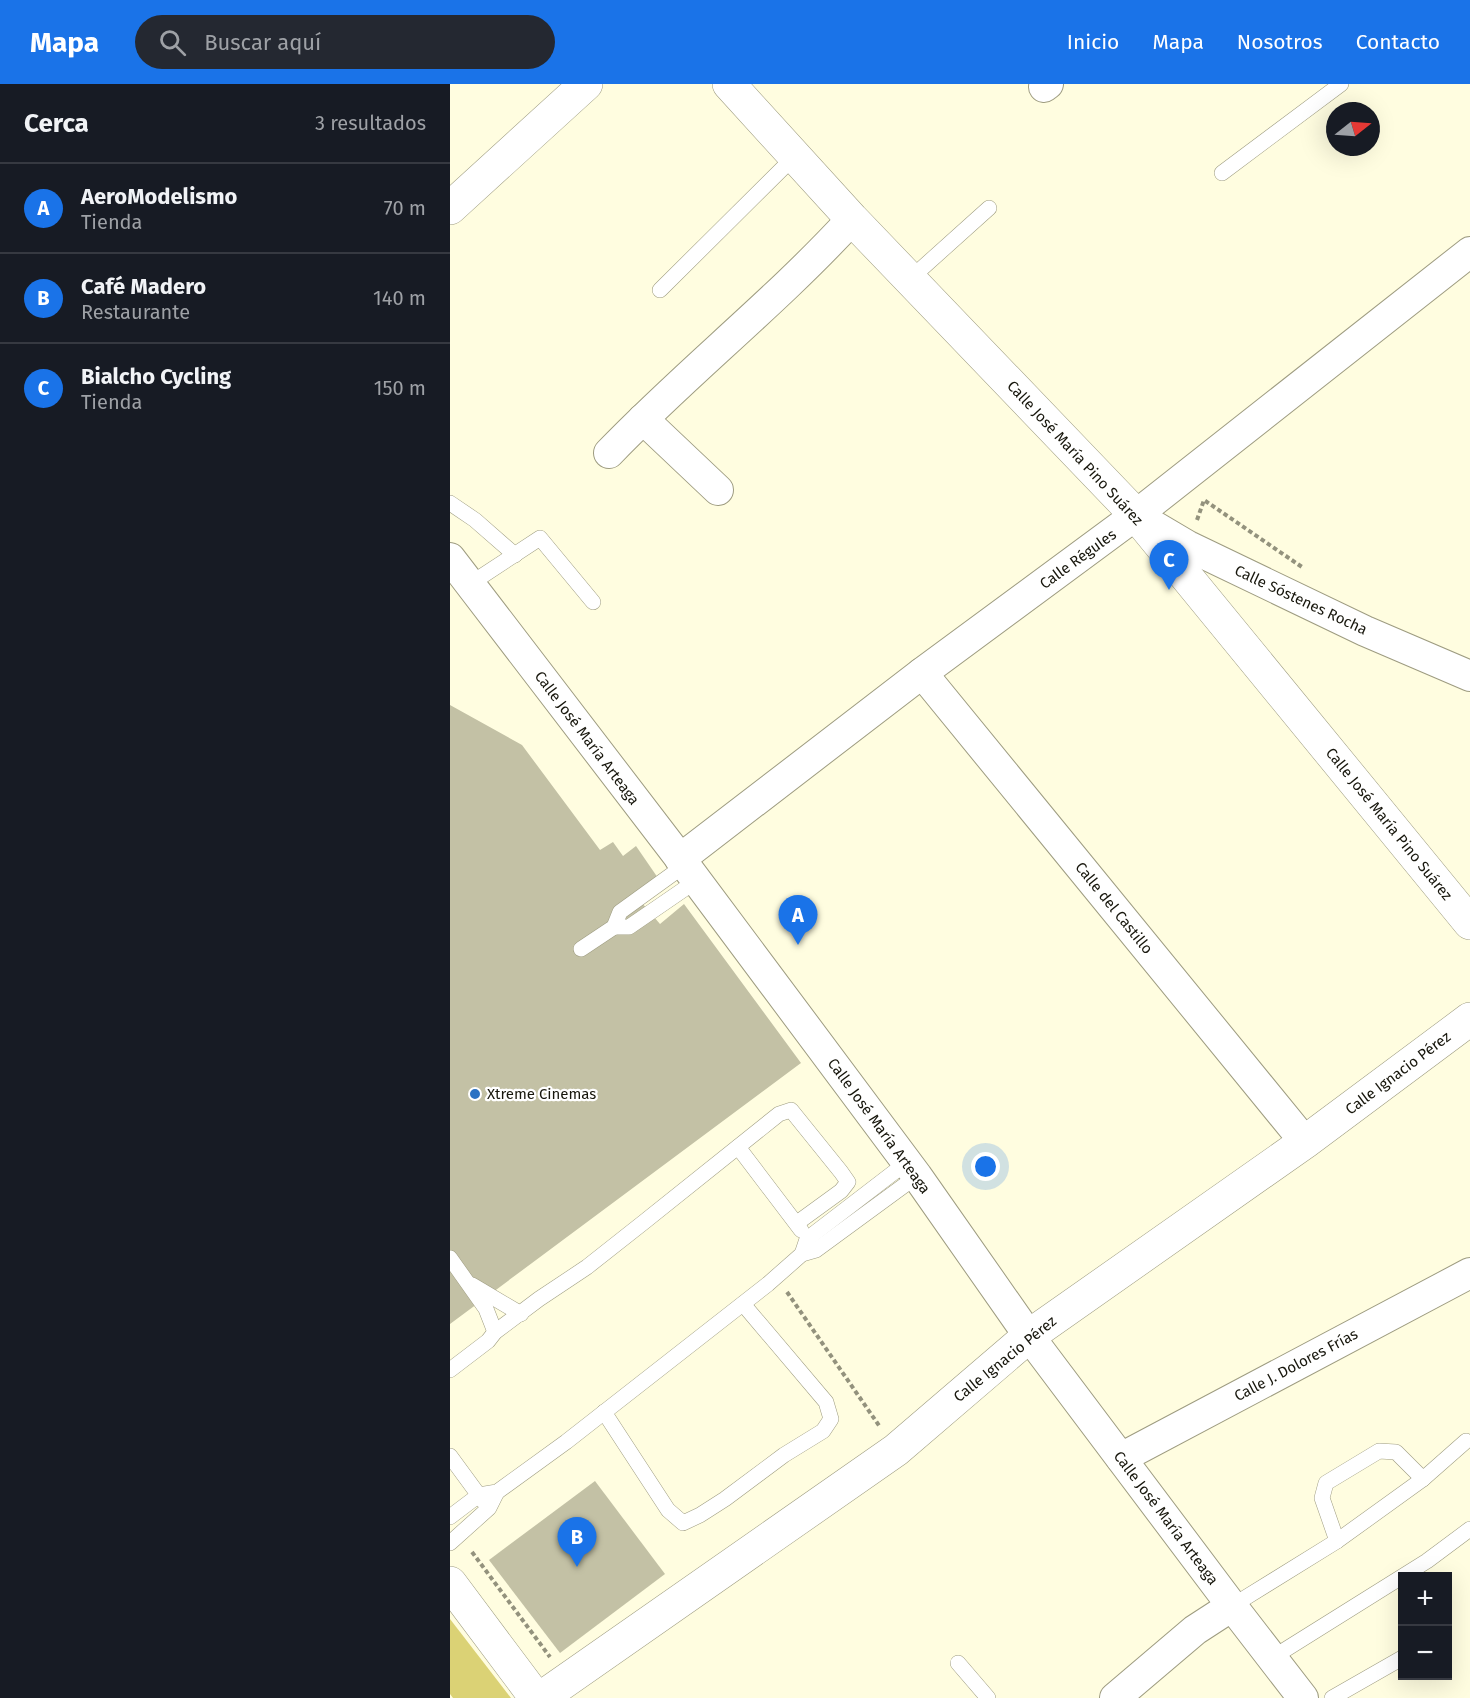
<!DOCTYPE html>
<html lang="es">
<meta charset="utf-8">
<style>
body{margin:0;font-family:"Fira Sans",sans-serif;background:#242831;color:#f1f3f6}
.controls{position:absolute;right:18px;bottom:18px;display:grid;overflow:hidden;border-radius:0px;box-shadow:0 6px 24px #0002}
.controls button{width:54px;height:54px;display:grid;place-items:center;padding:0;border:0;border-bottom:2px solid #363941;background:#171b24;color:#f1f3f6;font:30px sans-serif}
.compass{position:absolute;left:876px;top:18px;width:54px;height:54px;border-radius:50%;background:#171b24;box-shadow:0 6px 24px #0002;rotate:73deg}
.you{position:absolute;left:536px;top:1083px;width:21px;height:21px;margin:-15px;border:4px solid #fff;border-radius:50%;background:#1a73e8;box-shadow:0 0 0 9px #1a73e833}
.badge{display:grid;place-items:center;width:39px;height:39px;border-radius:50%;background:#1a73e8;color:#fff;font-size:20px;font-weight:700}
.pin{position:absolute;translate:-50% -50px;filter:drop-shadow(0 2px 3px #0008)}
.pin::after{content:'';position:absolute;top:32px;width:21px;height:18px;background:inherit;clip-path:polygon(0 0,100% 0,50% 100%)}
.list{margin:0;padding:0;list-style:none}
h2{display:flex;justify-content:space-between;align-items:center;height:78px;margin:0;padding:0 24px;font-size:26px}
h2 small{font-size:20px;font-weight:400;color:#9ea1a6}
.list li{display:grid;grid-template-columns:39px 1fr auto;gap:18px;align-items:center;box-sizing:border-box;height:90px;padding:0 24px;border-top:2px solid #363941}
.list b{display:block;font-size:22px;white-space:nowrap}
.list p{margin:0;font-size:20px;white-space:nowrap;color:#9ea1a6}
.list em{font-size:20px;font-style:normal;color:#9ea1a6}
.icon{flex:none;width:33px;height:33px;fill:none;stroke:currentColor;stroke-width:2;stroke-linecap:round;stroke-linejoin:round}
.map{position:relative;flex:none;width:1020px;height:1614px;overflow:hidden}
header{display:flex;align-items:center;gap:36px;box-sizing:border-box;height:84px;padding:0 30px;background:#1a73e8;color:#fff}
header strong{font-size:28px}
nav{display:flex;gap:33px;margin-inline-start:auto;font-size:21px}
.search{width:420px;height:54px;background:#242831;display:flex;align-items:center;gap:15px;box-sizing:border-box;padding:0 21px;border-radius:33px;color:#9ea1a6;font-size:22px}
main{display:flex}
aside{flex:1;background:#171b24}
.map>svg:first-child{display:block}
</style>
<header>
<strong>Mapa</strong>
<div class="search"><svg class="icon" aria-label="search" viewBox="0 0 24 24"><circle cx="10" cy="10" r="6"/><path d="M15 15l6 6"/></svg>Buscar aquí</div>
<nav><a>Inicio</a><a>Mapa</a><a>Nosotros</a><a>Contacto</a></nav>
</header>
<main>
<aside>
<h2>Cerca<small>3 resultados</small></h2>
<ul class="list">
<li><span class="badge">A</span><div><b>AeroModelismo</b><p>Tienda</p></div><em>70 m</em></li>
<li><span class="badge">B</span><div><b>Café Madero</b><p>Restaurante</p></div><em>140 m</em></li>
<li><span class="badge">C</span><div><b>Bialcho Cycling</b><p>Tienda</p></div><em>150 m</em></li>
</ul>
</aside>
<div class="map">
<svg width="1020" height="1614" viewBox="0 0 1020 1614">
<rect width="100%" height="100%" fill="#fffde0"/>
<!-- green -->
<polygon fill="#dbd275" points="0,1535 61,1614 3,1614 0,1610"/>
<!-- building -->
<g fill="#c3c1a5">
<polygon points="0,621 72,661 150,766 163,758 173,772 186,762 208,794 186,812 210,840 234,820 351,979 0,1240"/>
<polygon points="145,1397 215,1490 110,1569 39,1476"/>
</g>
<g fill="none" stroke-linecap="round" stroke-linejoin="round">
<!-- lane casing -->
<g stroke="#9e9c81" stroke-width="16">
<g id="lane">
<polyline points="772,89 891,0"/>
<polyline points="460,195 539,124"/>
<polyline points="210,206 345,72"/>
<polyline points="0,419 25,436 65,471"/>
<polyline points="20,500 90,454 143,518"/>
<polyline points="164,843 179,843 246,797"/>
<polyline points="131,865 164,843 170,828 235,781"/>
<polyline points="288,1063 351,1146"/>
<polyline points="352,1170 357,1155 456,1079"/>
<polyline points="0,1174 36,1225 45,1248"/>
<polyline points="22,1201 71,1230"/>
<polyline points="0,1286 38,1257 45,1248 89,1215 137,1183 194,1138 329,1030 341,1026 391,1088 398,1098 391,1107 347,1139"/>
<polyline points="154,1328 218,1426 233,1439 250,1431 275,1415 334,1371 373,1347 381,1335 376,1318 293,1220"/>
<polyline points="0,1372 33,1417"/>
<polyline points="0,1433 29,1411 47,1408 116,1358 318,1200 352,1170 366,1166 467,1092"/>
<polyline points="887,1457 872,1414 876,1399 929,1367 946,1368 973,1395"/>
<polyline points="0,1459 39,1424 47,1408"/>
<polyline points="782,1522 887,1457 973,1395 1016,1357"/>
<polyline points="822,1574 977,1477 1020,1445"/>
<polyline points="508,1579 538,1614"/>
<polyline points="882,1614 952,1574"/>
</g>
</g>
<!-- street casing -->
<g stroke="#9e9c81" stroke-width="32">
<g id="street">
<polyline points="594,3 598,0"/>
<polyline points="193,335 268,406"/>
<path d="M 159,369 C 237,288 326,218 402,135"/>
<polyline points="694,436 738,462 915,547 1020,592"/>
<polyline points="0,474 235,781 467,1092 579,1252 782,1522 853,1614"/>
<polyline points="472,589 855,1058"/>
<polyline points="230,775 472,589 686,431 1020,168"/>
<polyline points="671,1374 1020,1189"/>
<polyline points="665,1614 745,1546 782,1522"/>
</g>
</g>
<!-- secondary casing -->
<g stroke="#9e9c81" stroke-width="34">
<g id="secondary">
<polyline points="279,0 402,135 686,431 1020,839"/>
<polyline points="0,124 136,0"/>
<polyline points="0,1499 86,1614"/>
<polyline points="91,1614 446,1366 579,1252 855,1058 1020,935"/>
</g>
</g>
<!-- path -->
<g stroke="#93927d" stroke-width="4" stroke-dasharray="4.5 3" stroke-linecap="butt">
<polyline points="747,436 754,416 852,483"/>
<polyline points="337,1208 430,1343"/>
<polyline points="22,1468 100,1573"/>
</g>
<!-- lane -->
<use href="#lane" stroke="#fff" stroke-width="15"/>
<!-- street -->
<use href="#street" stroke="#fff" stroke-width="30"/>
<!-- secondary -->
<use href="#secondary" stroke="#fff" stroke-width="33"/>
</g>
<!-- markers -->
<circle fill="#2b72c3" stroke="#fff" stroke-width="2" cx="25" cy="1010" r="6"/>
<g text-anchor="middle" stroke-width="4.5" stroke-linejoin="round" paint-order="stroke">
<!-- street labels -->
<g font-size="15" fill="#17160c" stroke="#fff">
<text transform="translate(625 369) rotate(47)" y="5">Calle José María Pino Suárez</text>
<text transform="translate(628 475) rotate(-36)" y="5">Calle Régules</text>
<text transform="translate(851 516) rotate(25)" y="5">Calle Sóstenes Rocha</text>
<text transform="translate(137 654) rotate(53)" y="5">Calle José María Arteaga</text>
<text transform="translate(939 740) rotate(51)" y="5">Calle José María Pino Suárez</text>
<text transform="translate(664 824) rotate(51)" y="5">Calle del Castillo</text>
<text transform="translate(948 989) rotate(-37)" y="5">Calle Ignacio Pérez</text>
<text transform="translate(429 1042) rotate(54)" y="5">Calle José María Arteaga</text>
<text transform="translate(555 1275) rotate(-39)" y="5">Calle Ignacio Pérez</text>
<text transform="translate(846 1281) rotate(-28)" y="5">Calle J. Dolores Frías</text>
<text transform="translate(716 1434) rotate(53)" y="5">Calle José María Arteaga</text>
</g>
<!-- poi labels -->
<g font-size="15" fill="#17160c" stroke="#fff" text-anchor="start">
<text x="37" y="1015">Xtreme Cinemas</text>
</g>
</g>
</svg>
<div class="controls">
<button>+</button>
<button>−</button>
</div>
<svg class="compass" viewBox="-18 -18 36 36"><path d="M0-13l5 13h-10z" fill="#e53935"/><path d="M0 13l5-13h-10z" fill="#9ea1a6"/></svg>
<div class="you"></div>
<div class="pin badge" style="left:348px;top:861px">A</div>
<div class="pin badge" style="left:127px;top:1483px">B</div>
<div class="pin badge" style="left:719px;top:506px">C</div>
</div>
</main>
